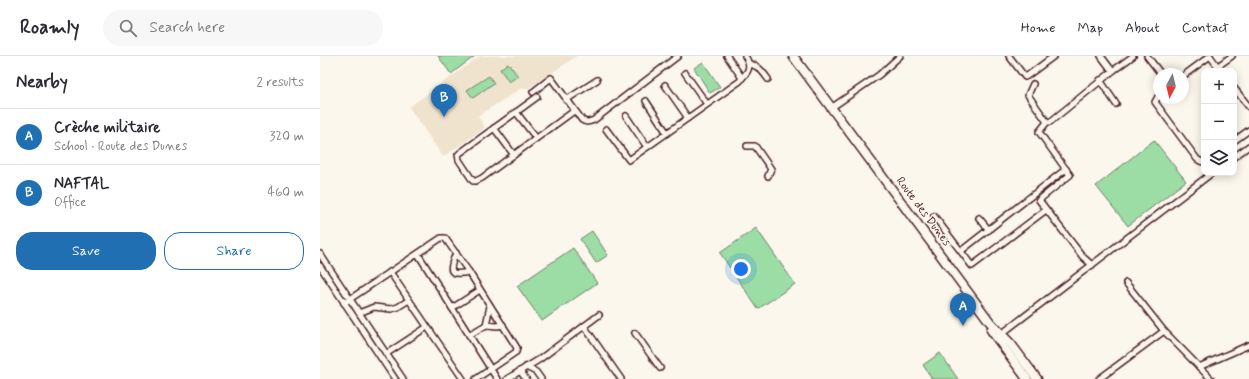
<!DOCTYPE html>
<meta charset="utf-8">
<style>
body{margin:0;font-family:Mynerve,sans-serif;background:#f7f7f7;color:#2b2b33}
.controls{position:absolute;right:12px;top:12px;display:grid;overflow:hidden;border-radius:8px;box-shadow:0 2px 10px #0003}
.controls button{width:36px;height:36px;display:grid;place-items:center;padding:0;border:0;border-bottom:1px solid #e1e1e2;background:#fff;color:#2b2b33;font:20px sans-serif}
.compass{position:absolute;left:833px;top:12px;width:36px;height:36px;border-radius:50%;background:#fff;box-shadow:0 2px 10px #0003;rotate:187deg}
.you{position:absolute;left:421px;top:213px;width:14px;height:14px;margin:-10px;border:3px solid #fff;border-radius:50%;background:#1a73e8;box-shadow:0 0 0 6px #1a73e833}
.badge{display:grid;place-items:center;width:26px;height:26px;border-radius:50%;background:#1f6fb2;color:#fff;font-size:13px;font-weight:700}
.pin{position:absolute;translate:-50% -33px;filter:drop-shadow(0 1px 2px #0008)}
.pin::after{content:'';position:absolute;top:21px;width:14px;height:12px;background:inherit;clip-path:polygon(0 0,100% 0,50% 100%)}
.list{margin:0;padding:0;list-style:none}
h2{display:flex;justify-content:space-between;align-items:center;height:52px;margin:0;padding:0 16px;font-size:17px}
h2 small{font-size:13px;font-weight:400;color:#7c7c81}
.list li{display:grid;grid-template-columns:26px 1fr auto;gap:12px;align-items:center;box-sizing:border-box;height:56px;padding:0 16px;border-top:1px solid #e1e1e2}
.list b{display:block;font-size:15px;white-space:nowrap}
.list p{margin:0;font-size:13px;white-space:nowrap;color:#7c7c81}
.list em{font-size:13px;font-style:normal;color:#7c7c81}
.actions{display:flex;gap:8px;padding:12px 16px}
.actions a{flex:1;padding:9px 0;border:1px solid #1f6fb2;border-radius:16px;text-align:center;font-size:14px;color:#1f6fb2}
.actions .main{background:#1f6fb2;color:#fff}
.icon{flex:none;width:22px;height:22px;fill:none;stroke:currentColor;stroke-width:2;stroke-linecap:round;stroke-linejoin:round}
.map{position:relative;flex:none;width:929px;height:323px;overflow:hidden}
header{display:flex;align-items:center;gap:24px;box-sizing:border-box;height:56px;padding:0 20px;background:#fff;border-bottom:1px solid #e1e1e2}
header strong{font-size:19px}
nav{display:flex;gap:22px;margin-inline-start:auto;font-size:14px}
.search{width:280px;height:36px;background:#f7f7f7;display:flex;align-items:center;gap:10px;box-sizing:border-box;padding:0 14px;border-radius:22px;color:#7c7c81;font-size:15px}
main{display:flex}
aside{flex:1;background:#fff}
.map>svg:first-child{display:block}
</style>
<header>
<strong>Roamly</strong>
<div class="search"><svg class="icon" aria-label="search" viewBox="0 0 24 24"><circle cx="10" cy="10" r="6"/><path d="M15 15l6 6"/></svg>Search here</div>
<nav><a>Home</a><a>Map</a><a>About</a><a>Contact</a></nav>
</header>
<main>
<aside>
<h2>Nearby<small>2 results</small></h2>
<ul class="list">
<li><span class="badge">A</span><div><b>Crèche militaire</b><p>School · Route des Dunes</p></div><em>320 m</em></li>
<li><span class="badge">B</span><div><b>NAFTAL</b><p>Office</p></div><em>460 m</em></li>
</ul>
<div class="actions"><a class="main">Save</a><a>Share</a></div>
</aside>
<div class="map">
<svg width="929" height="323" viewBox="0 0 929 323">
<rect width="100%" height="100%" fill="#fbf7ec"/>
<filter id="ink" filterUnits="userSpaceOnUse"><feTurbulence type="fractalNoise" baseFrequency=".025" numOctaves="2"/><feDisplacementMap in="SourceGraphic" scale="8" xChannelSelector="R" yChannelSelector="G"/><feConvolveMatrix kernelMatrix="1 2 1 2 8 2 1 2 1" color-interpolation-filters="sRGB"/></filter>
<g filter="url(#ink)">
<!-- built -->
<polygon fill="#efe3ce" points="160,0 257,0 209,32 200,33 158,60 165,72 123,101 89,51"/>
<!-- green -->
<g fill="#9cdca5" stroke="#737e68">
<polygon points="118,0 155,0 131,18"/>
<polygon points="383,6 400,31 390,37 374,12"/>
<polygon points="188,7 198,20 189,26 180,13"/>
<polygon points="169,20 174,27 153,42 147,34"/>
<polygon points="834,84 866,125 808,170 776,130"/>
<polygon points="436,172 475,228 438,253 400,197"/>
<polygon points="272,175 288,199 276,207 260,183"/>
<polygon points="253,192 277,227 222,265 197,230"/>
<polygon points="620,297 638,323 612,323 603,309"/>
</g>
<g fill="none" stroke-linecap="round" stroke-linejoin="round">
<!-- street casing -->
<g stroke="#4a1f2b" stroke-width="8">
<g id="street">
<polyline points="689,0 705,21 707,20 734,0"/>
<polyline points="781,0 790,12 794,14 813,0"/>
<polyline points="827,0 841,18"/>
<polyline points="890,0 901,15"/>
<path d="M 429,8 C 438,9 443,16 448,23"/>
<polyline points="898,10 912,0"/>
<polyline points="365,17 387,48"/>
<polyline points="863,20 890,0"/>
<path d="M 422,22 C 430,14 431,9 425,0"/>
<polyline points="780,24 796,48"/>
<polyline points="713,28 708,39 727,66"/>
<polyline points="345,29 368,62"/>
<polyline points="914,32 929,51"/>
<path d="M 213,36 L 231,22 L 262,64 C 266,67 269,66 274,64 L 358,0"/>
<polyline points="839,39 835,46 877,103 880,105 884,106"/>
<polyline points="217,41 140,97 138,99 139,104 153,125 156,125 162,122 254,55"/>
<polyline points="246,44 277,24"/>
<polyline points="326,45 347,77"/>
<polyline points="511,52 559,19 580,0"/>
<polyline points="196,56 216,82"/>
<polyline points="306,60 327,91"/>
<polyline points="174,72 194,99"/>
<polyline points="286,73 309,104 420,25 422,22 407,0"/>
<polyline points="914,85 929,74"/>
<polyline points="427,90 435,90 451,113 448,120"/>
<polyline points="914,101 929,90"/>
<polyline points="614,160 652,210 726,154"/>
<polyline points="659,162 669,174"/>
<polyline points="641,195 746,113"/>
<path d="M 136,197 C 129,213 127,221 149,216"/>
<polyline points="0,198 83,323"/>
<polyline points="98,198 177,323"/>
<polyline points="772,209 763,201 719,144 750,119 719,76 727,66 730,66 794,14"/>
<polyline points="0,210 75,323"/>
<polyline points="70,216 143,323"/>
<polyline points="806,227 844,275 891,323"/>
<polyline points="24,247 121,182 125,182 149,216 197,292 196,296 156,323"/>
<polyline points="132,252 160,234"/>
<polyline points="39,257 54,251 71,253 78,251 89,244"/>
<polyline points="166,269 170,250"/>
<polyline points="264,270 301,323"/>
<polyline points="315,277 340,312"/>
<polyline points="149,279 166,269 177,270 183,269"/>
<polyline points="680,279 892,117"/>
<polyline points="66,298 107,271"/>
<polyline points="206,311 216,316 221,323"/>
<polyline points="879,311 929,289"/>
<polyline points="200,315 206,323"/>
<polyline points="187,323 220,303 279,259"/>
<polyline points="779,323 844,275"/>
</g>
</g>
<!-- primary casing -->
<g stroke="#4a1f2b" stroke-width="11">
<g id="primary">
<polyline points="473,0 670,266 691,288 717,323"/>
<polyline points="671,274 707,323"/>
</g>
</g>
<!-- street -->
<use href="#street" stroke="#fbf7ec" stroke-width="5"/>
<!-- primary -->
<use href="#primary" stroke="#fbf7ec" stroke-width="8"/>
</g>
</g>
<g text-anchor="middle" stroke-width="3" stroke-linejoin="round" paint-order="stroke">
<!-- street labels -->
<g font-size="12" fill="#4a1f2b" stroke="#fbf7ec">
<text transform="translate(604 155) rotate(53)" y="4">Route des Dunes</text>
</g>
</g>
</svg>
<div class="controls">
<button>+</button>
<button>−</button>
<button><svg class="icon" aria-label="layers" viewBox="0 0 24 24"><path d="M12 4l9 5-9 5-9-5zM3 14l9 5 9-5"/></svg></button>
</div>
<svg class="compass" viewBox="-18 -18 36 36"><path d="M0-13l5 13h-10z" fill="#e53935"/><path d="M0 13l5-13h-10z" fill="#7c7c81"/></svg>
<div class="you"></div>
<div class="pin badge" style="left:643px;top:270px">A</div>
<div class="pin badge" style="left:124px;top:61px">B</div>
</div>
</main>
